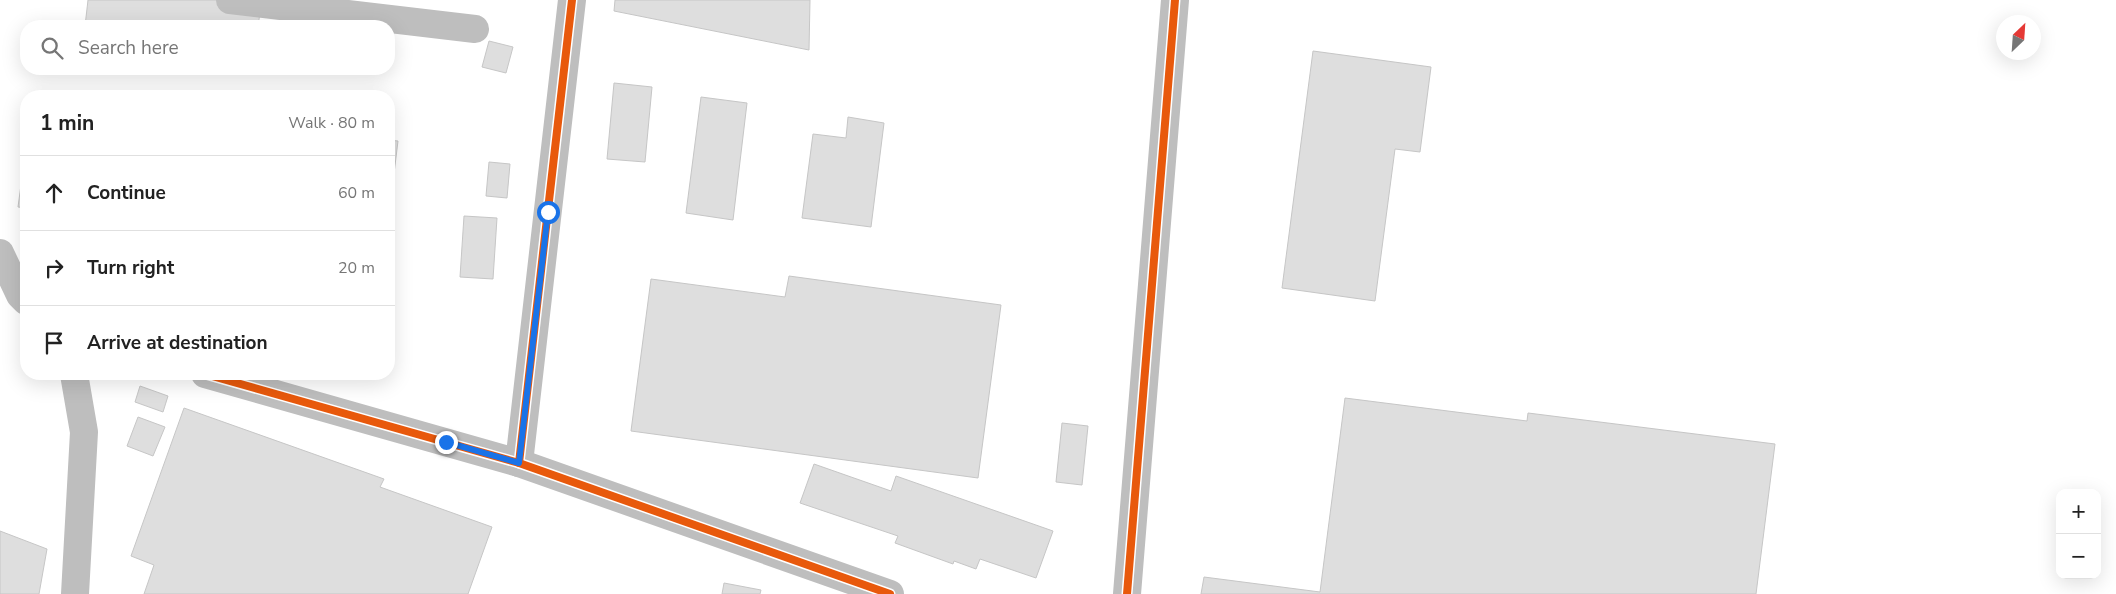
<!DOCTYPE html>
<meta charset="utf-8">
<style>
body{margin:0;font-family:"Nunito Sans",sans-serif;background:#f6f6f6;color:#222}
.controls{position:absolute;right:15px;bottom:15px;display:grid;overflow:hidden;border-radius:10px;box-shadow:0 5px 20px #0002}
.controls button{width:45px;height:45px;display:grid;place-items:center;padding:0;border:0;border-bottom:1px solid #e0e0e0;background:#fff;color:#222;font:25px sans-serif}
.compass{position:absolute;left:1996px;top:15px;width:45px;height:45px;border-radius:50%;background:#fff;box-shadow:0 5px 20px #0002;rotate:25deg}
.stop{position:absolute;width:15px;height:15px;margin:-11px;border:4px solid #1a73e8;border-radius:50%;background:#fff}
.stop.end{background:#1a73e8;border-color:#fff;box-shadow:0 1px 5px #0008}
.list{margin:0;padding:0;list-style:none}
h2{display:flex;justify-content:space-between;align-items:center;height:65px;margin:0;padding:0 20px;font-size:21px}
h2 small{font-size:16px;font-weight:400;color:#767676}
.list li{display:grid;grid-template-columns:32px 1fr auto;gap:15px;align-items:center;box-sizing:border-box;height:75px;padding:0 20px;border-top:1px solid #e0e0e0}
.list b{display:block;font-size:19px;white-space:nowrap}
.list em{font-size:16px;font-style:normal;color:#767676}
.icon{flex:none;width:28px;height:28px;fill:none;stroke:currentColor;stroke-width:2;stroke-linecap:round;stroke-linejoin:round}
.map{position:relative;flex:none;width:2116px;height:594px;overflow:hidden}
.search{position:absolute;background:#fff;box-shadow:0 5px 20px #0002;left:20px;top:20px;width:375px;height:55px;display:flex;align-items:center;gap:12px;box-sizing:border-box;padding:0 18px;border-radius:20px;color:#767676;font-size:19px}
.panel{position:absolute;background:#fff;box-shadow:0 5px 20px #0002;left:20px;top:90px;width:375px;height:290px;border-radius:20px}
.map>svg:first-child{display:block}
</style>
<div class="map">
<svg width="2116" height="594" viewBox="0 0 2116 594">
<rect width="100%" height="100%" fill="#fff"/>
<!-- building -->
<g fill="#dedede" stroke="#c6c6c6">
<polygon points="88,0 262,0 258,26 85,26"/>
<polygon points="615,0 810,0 809,50 614,11"/>
<polygon points="489,41 513,47 506,73 482,67"/>
<polygon points="1313,51 1431,67 1420,152 1395,149 1375,301 1282,288"/>
<polygon points="614,83 652,87 645,162 607,159"/>
<polygon points="701,97 747,103 733,220 686,213"/>
<polygon points="848,117 884,123 871,227 802,218 813,134 846,138"/>
<polygon points="389,140 398,141 391,198 389,197"/>
<polygon points="26,148 26,208 18,207"/>
<polygon points="489,162 510,164 507,198 486,196"/>
<polygon points="464,216 497,218 493,279 460,277"/>
<polygon points="789,276 1001,305 978,478 631,431 651,279 785,297"/>
<polygon points="140,386 168,396 163,412 135,402"/>
<polygon points="1345,398 1527,421 1528,413 1775,444 1756,594 1201,594 1204,577 1320,592"/>
<polygon points="184,408 384,479 380,487 492,527 468,594 144,594 154,565 131,556"/>
<polygon points="138,417 165,427 153,456 127,446"/>
<polygon points="1062,423 1088,426 1082,485 1056,482"/>
<polygon points="814,464 891,491 896,476 1053,531 1036,578 980,559 976,569 954,561 953,564 895,543 898,536 800,503"/>
<polygon points="0,531 47,549 39,594 0,594"/>
<polygon points="724,583 761,590 760,594 722,594"/>
</g>
<g fill="none" stroke-linecap="round" stroke-linejoin="round">
<!-- minor -->
<g stroke="#bebebe" stroke-width="28">
<polyline points="230,0 475,29"/>
<polyline points="0,253 20,295 26,301"/>
<polyline points="74,374 84,432 75,594"/>
<polyline points="205,374 519,463 890,594"/>
<polyline points="519,463 572,0"/>
<polyline points="1127,594 1175,0"/>
</g>
<!-- cycleway casing -->
<g stroke="#fff" stroke-width="11">
<g id="cycleway">
<polyline points="205,374 519,463 890,594"/>
<polyline points="519,463 572,0"/>
<polyline points="1127,594 1175,0"/>
</g>
</g>
<!-- cycleway -->
<use href="#cycleway" stroke="#e8590c" stroke-width="8"/>
</g>
<g fill="none" stroke-linecap="round" stroke-linejoin="round">
<!-- route -->
<polyline stroke="#1a73e8" stroke-width="6" points="446,442 519,463 548,212"/>
</g>
</svg>
<div class="controls">
<button>+</button>
<button>−</button>
</div>
<svg class="compass" viewBox="-18 -18 36 36"><path d="M0-13l5 13h-10z" fill="#e53935"/><path d="M0 13l5-13h-10z" fill="#767676"/></svg>
<div class="stop" style="left:548px;top:212px"></div>
<div class="stop end" style="left:446px;top:442px"></div>
<div class="search"><svg class="icon" aria-label="search" viewBox="0 0 24 24"><circle cx="10" cy="10" r="6"/><path d="M15 15l6 6"/></svg>Search here</div>
<section class="panel">
<h2>1 min<small>Walk · 80 m</small></h2>
<ul class="list">
<li><svg class="icon" aria-label="ahead" viewBox="0 0 24 24"><path d="M12 20V5M6 11l6-6 6 6"/></svg><div><b>Continue</b></div><em>60 m</em></li>
<li><svg class="icon" aria-label="right" viewBox="0 0 24 24"><path d="M7 20v-9h11M14 6l5 5-5 5"/></svg><div><b>Turn right</b></div><em>20 m</em></li>
<li><svg class="icon" aria-label="arrive" viewBox="0 0 24 24"><path d="M6 21V4h12l-3 4 3 4H6"/></svg><div><b>Arrive at destination</b></div></li>
</ul>
</section>
</div>
